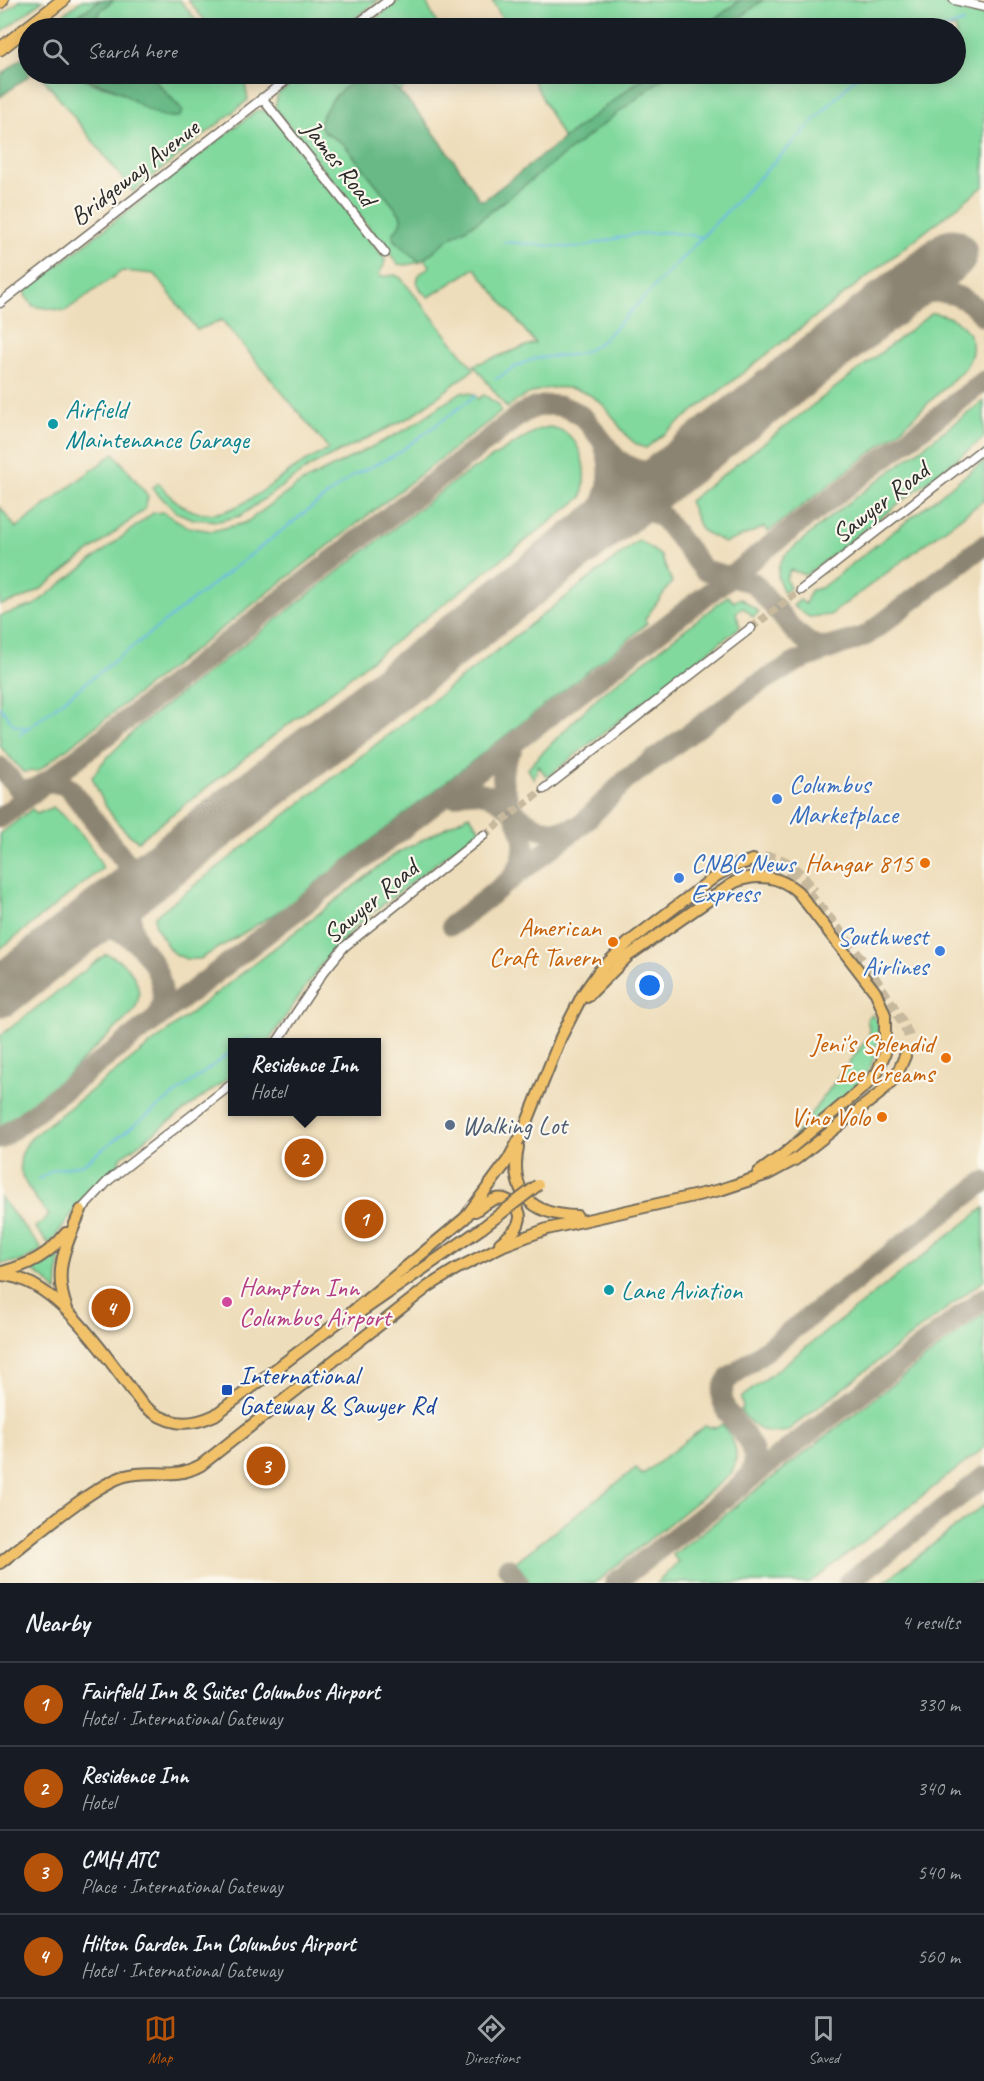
<!DOCTYPE html>
<meta charset="utf-8">
<style>
body{margin:0;font-family:Caveat,sans-serif;background:#20242c;color:#f1f3f6}
.you{position:absolute;left:650px;top:986px;width:21px;height:21px;margin:-15px;border:4px solid #fff;border-radius:50%;background:#1a73e8;box-shadow:0 0 0 9px #1a73e833}
.badge{display:grid;place-items:center;width:39px;height:39px;border-radius:50%;background:#b45309;color:#fff;font-size:20px;font-weight:700}
.pin{position:absolute;translate:-50% -50%;border:3px solid #fff;box-shadow:0 2px 6px #0006}
.popup{position:absolute;left:228px;top:1038px;width:153px;height:78px;box-sizing:border-box;display:grid;place-content:center;border-radius:0px;background:#171b24;filter:drop-shadow(0 2px 4px #0005);font-size:20px;white-space:nowrap;color:#9ea1a6}
.popup b{font-size:22px;color:#f1f3f6}
.popup::after{content:'';position:absolute;left:50%;top:100%;margin-left:-12px;border:12px solid transparent;border-top-color:#171b24}
.list{margin:0;padding:0;list-style:none}
h2{display:flex;justify-content:space-between;align-items:center;height:78px;margin:0;padding:0 24px;font-size:26px}
h2 small{font-size:20px;font-weight:400;color:#9ea1a6}
.list li{display:grid;grid-template-columns:39px 1fr auto;gap:18px;align-items:center;box-sizing:border-box;height:84px;padding:0 24px;border-top:2px solid #363941}
.list b{display:block;font-size:22px;white-space:nowrap}
.list p{margin:0;font-size:20px;white-space:nowrap;color:#9ea1a6}
.list em{font-size:20px;font-style:normal;color:#9ea1a6}
.icon{flex:none;width:33px;height:33px;fill:none;stroke:currentColor;stroke-width:2;stroke-linecap:round;stroke-linejoin:round}
.map{position:relative;flex:none;width:984px;height:1583px;overflow:hidden}
.search{position:absolute;background:#171b24;box-shadow:0 3px 15px #0003;left:18px;right:18px;top:18px;height:66px;display:flex;align-items:center;gap:15px;box-sizing:border-box;padding:0 21px;border-radius:33px;color:#9ea1a6;font-size:22px}
.sheet{height:414px;background:#171b24}
nav{display:flex;justify-content:space-around;align-items:center;box-sizing:border-box;height:84px;border-top:2px solid #363941;background:#171b24;font-size:16px;color:#9ea1a6}
nav a{display:grid;justify-items:center;gap:3px}
nav .on{color:#b45309}
.map>svg:first-child{display:block}
</style>
<div class="map">
<svg width="984" height="1583" viewBox="0 0 984 1583">
<rect width="100%" height="100%" fill="#fbf7ec"/>
<filter id="ink" filterUnits="userSpaceOnUse"><feTurbulence type="fractalNoise" baseFrequency=".0167" numOctaves="2"/><feDisplacementMap in="SourceGraphic" scale="12" xChannelSelector="R" yChannelSelector="G"/><feConvolveMatrix kernelMatrix="1 2 1 2 8 2 1 2 1" color-interpolation-filters="sRGB"/></filter>
<filter id="wash" filterUnits="userSpaceOnUse"><feTurbulence type="fractalNoise" baseFrequency=".008" numOctaves="4" result="noise"/><feDisplacementMap in="SourceGraphic" scale="24" xChannelSelector="R" yChannelSelector="G"/><feGaussianBlur stdDeviation="1.35" result="paint"/><feColorMatrix in="noise" values="0 0 0 0 0 0 0 0 0 0 0 0 0 0 0 0 0 1.4 0 .05"/><feComposite in="paint" operator="in"/></filter>
<g filter="url(#wash)">
<rect width="100%" height="100%" fill="#eeddba"/>
<!-- green -->
<g fill="#81d99e" stroke="#568264" stroke-width="1.5">
<polygon points="21,0 43,0 0,33 0,16"/>
<polygon points="82,0 100,0 60,28 46,28"/>
<polygon points="114,0 180,0 202,28 105,28 98,17 101,10"/>
<polygon points="188,0 379,0 342,28 211,28"/>
<polygon points="400,0 425,0 439,28 363,28"/>
<polygon points="492,0 740,0 704,28 507,28"/>
<path d="M 763,0 L 936,0 L 967,13 L 984,14 L 984,186 L 646,448 C 624,443 617,417 601,403 C 572,378 533,386 507,408 L 474,365 L 535,343 L 475,268 L 429,297 L 422,292 L 417,282 L 419,275 L 430,266 L 424,259 L 451,237 L 477,222 L 668,74 L 956,74 L 956,28 L 726,28 Z"/>
<polygon points="40,74 80,74 91,83 180,107 149,74 238,74 245,83 248,100 133,192"/>
<polygon points="304,74 414,74 400,92 385,82 324,132 344,144 400,214 402,222 393,234 394,240 420,262 406,265 398,264 277,111 275,106 278,94"/>
<polygon points="530,74 648,74 563,139"/>
<path d="M 261,110 L 271,114 L 385,259 L 384,265 L 379,274 L 381,277 L 395,275 L 401,278 L 474,369 L 412,416 L 311,466 L 240,516 L 219,521 L 193,519 L 176,512 L 152,488 L 159,483 C 207,546 249,498 297,467 C 307,460 319,455 329,449 L 222,320 L 197,330 L 155,274 L 122,271 L 65,311 L 33,306 L 25,295 L 26,290 L 256,111 Z"/>
<path d="M 932,313 C 962,316 984,340 965,368 L 898,432 L 768,532 L 765,527 L 725,543 L 701,530 L 689,501 Z"/>
<polygon points="461,392 474,394 478,399 484,395 499,405 501,412 38,771 23,772 0,746 0,616 34,605 153,513 163,512 188,527 212,531 245,523 301,483 407,429"/>
<polygon points="984,401 984,438 806,575 790,570 786,579 790,588 784,593 778,578 779,565 785,555 831,516"/>
<path d="M 549,427 C 583,431 588,470 582,497 L 138,841 C 115,826 102,802 92,777 L 103,762 L 140,725 L 460,477 L 537,430 Z"/>
<polygon points="114,453 148,496 145,509 41,589 24,598 0,605 0,507 16,528"/>
<polygon points="984,461 984,500 830,615 809,617 793,606 800,600 805,604 811,590 821,588"/>
<polygon points="639,540 661,556 672,582 645,619 647,623 627,641 284,908 237,937 200,959 186,959 173,953 168,947 155,925 155,916"/>
<polygon points="728,596 734,602 740,598 759,612 753,617 743,607 736,612 740,627 547,777 538,765 534,779 528,769 535,760 599,696"/>
<path d="M 53,807 C 74,825 91,843 103,868 L 0,949 L 0,834 L 32,809 L 37,814 Z"/>
<path d="M 469,815 L 480,829 L 358,924 L 322,963 L 268,1042 L 232,1042 L 232,1075 L 120,1158 L 119,1163 L 86,1194 L 51,1243 L 47,1242 L 35,1227 L 49,1216 C 30,1189 4,1167 33,1136 L 394,855 Z"/>
<path d="M 106,954 C 130,962 148,988 133,1012 L 65,1077 L 0,1128 L 0,1036 Z"/>
<path d="M 872,1015 L 879,1023 C 877,1037 877,1052 871,1065 C 861,1089 811,1124 790,1142 L 866,1040 L 870,1032 L 867,1019 Z"/>
<polygon points="0,1197 41,1248 41,1251 22,1261 0,1264"/>
<path d="M 984,1208 L 984,1280 L 787,1431 C 766,1437 752,1427 740,1410 L 743,1407 L 741,1398 Z"/>
<polygon points="59,1248 60,1249 57,1292 45,1279 31,1270"/>
<polygon points="984,1313 984,1448 810,1583 657,1583 678,1562 673,1555"/>
<path d="M 722,1424 C 735,1441 741,1454 731,1474 L 595,1583 L 526,1583 L 513,1566 L 514,1563 L 636,1468 L 642,1475 L 705,1426 L 716,1428 Z"/>
<polygon points="984,1505 984,1583 883,1583"/>
</g>
<!-- forest -->
<g fill="#68b985" stroke="#4a7258" stroke-width="1.5">
<polygon points="100,0 114,0 101,10 98,16 105,28 60,28"/>
<polygon points="740,0 763,0 726,28 704,28"/>
<polygon points="28,53 28,74 31,74 0,97 0,76"/>
<path d="M 80,74 L 149,74 L 183,111 L 179,117 C 151,120 133,96 110,87 C 98,83 90,82 80,74 Z"/>
<path d="M 648,74 L 668,74 L 477,222 L 451,237 L 420,262 L 394,240 L 393,234 L 402,222 L 400,214 L 344,144 L 324,132 L 319,124 C 329,97 352,71 384,81 C 407,89 465,175 479,199 L 484,200 Z"/>
</g>
<g fill="none" stroke-linecap="round" stroke-linejoin="round">
<!-- stream -->
<g stroke="#6ebae7" stroke-width="2">
<polyline points="946,28 963,22"/>
<polyline points="504,242 576,248 635,234 668,232 703,237"/>
<path d="M 496,379 C 509,371 523,361 539,358 C 568,353 575,361 602,341 L 859,74"/>
<polyline points="0,707 14,725 27,728"/>
<polyline points="19,735 352,476 397,454 475,396"/>
<polyline points="243,1042 249,1038"/>
<polyline points="39,1179 53,1170 83,1164 232,1051"/>
</g>
<!-- taxiway -->
<g stroke="#8c8472" stroke-width="21">
<path d="M 889,303 C 923,289 959,284 984,317"/>
<path d="M 620,461 C 639,475 659,475 680,464"/>
<path d="M 615,515 C 632,507 646,506 662,518"/>
<path d="M 569,551 C 595,522 620,486 604,446"/>
<path d="M 512,749 C 478,796 550,828 513,876"/>
<polyline points="0,767 19,789 32,790 41,785"/>
<path d="M 45,782 L 62,784 L 70,789 L 132,870 C 140,896 122,915 139,946"/>
<path d="M 453,796 C 509,774 518,849 575,827"/>
<path d="M 0,818 L 521,414 C 542,401 567,402 586,420 L 704,570 L 754,583 L 794,631 L 809,643 L 825,648 L 855,640"/>
<path d="M 126,862 C 137,875 146,875 160,868"/>
<polyline points="452,925 581,825 626,780 756,685 798,661 867,635 984,545"/>
<path d="M 66,941 C 80,933 93,926 110,929 C 144,936 175,985 157,1017"/>
<polyline points="0,1139 984,381"/>
<path d="M 744,1482 C 782,1439 700,1418 728,1379 L 984,1182"/>
<polyline points="508,1568 519,1583"/>
<polyline points="615,1583 984,1298"/>
<polyline points="848,1583 984,1477"/>
</g>
<!-- runway -->
<polyline stroke="#8c8472" stroke-width="51" points="0,992 952,254"/>
</g>
</g>
<g filter="url(#ink)">
<g fill="none" stroke-linecap="round" stroke-linejoin="round">
<!-- minor-tunnel -->
<g stroke="#c7b99d" stroke-width="8" stroke-dasharray="8 4" stroke-linecap="butt">
<polyline points="751,628 801,590"/>
<polyline points="484,835 544,789"/>
</g>
<!-- major-tunnel -->
<g stroke="#c7b99d" stroke-width="10" stroke-dasharray="10 5" stroke-linecap="butt">
<path d="M 765,857 C 788,856 801,874 814,891"/>
<path d="M 745,865 C 754,863 764,860 772,863 C 802,873 903,1009 910,1040"/>
</g>
<!-- minor casing -->
<g stroke="#6f695d" stroke-width="11">
<g id="minor">
<polyline points="954,0 984,7"/>
<polyline points="352,28 389,0"/>
<polyline points="262,98 385,253"/>
<polyline points="0,303 294,74"/>
<polyline points="801,590 984,448"/>
<polyline points="544,789 751,628"/>
<polyline points="277,1042 322,974 344,947 484,835"/>
<polyline points="81,1210 109,1180 232,1084"/>
</g>
</g>
<!-- major casing -->
<g stroke="#6f695d" stroke-width="14">
<g id="major">
<path d="M 587,997 L 628,956 L 735,882 C 757,873 780,876 798,892 L 876,993 L 885,1015 L 885,1053 L 877,1073 L 865,1086 L 784,1154 L 758,1173"/>
<path d="M 518,1147 C 509,1193 531,1215 577,1216"/>
<path d="M 475,1211 C 481,1207 488,1201 496,1199 C 508,1196 524,1209 519,1222 C 517,1231 507,1237 500,1243"/>
<path d="M 2,1272 C 29,1265 49,1255 66,1233"/>
<path d="M 0,1275 C 57,1276 110,1363 142,1404 C 166,1425 187,1428 215,1415 L 353,1311 L 465,1218 L 508,1160 L 523,1132 L 561,1037 L 583,994 L 599,971 L 628,943 L 716,876 L 734,866 L 753,860"/>
<path d="M 67,1309 C 52,1271 66,1245 81,1210"/>
<polyline points="359,1313 482,1228"/>
<path d="M 0,1563 C 29,1541 93,1485 125,1476 C 155,1468 172,1481 201,1465 L 429,1286 L 456,1269 L 504,1245 L 547,1229 L 720,1190 L 768,1174 L 796,1159 L 879,1094 L 896,1077 L 905,1056"/>
</g>
</g>
<!-- highway casing -->
<g stroke="#6f695d" stroke-width="15">
<g id="highway">
<polyline points="0,2 2,0"/>
<polyline points="0,49 63,0"/>
</g>
</g>
<!-- minor -->
<use href="#minor" stroke="#fff" stroke-width="8"/>
<!-- major -->
<use href="#major" stroke="#f2c26a" stroke-width="10"/>
<!-- highway -->
<use href="#highway" stroke="#f2c26a" stroke-width="12"/>
<!-- major-bridge casing -->
<g stroke="#6f695d" stroke-width="14" stroke-linecap="butt">
<polyline id="major-bridge" points="482,1228 538,1185"/>
</g>
<!-- major-bridge -->
<use href="#major-bridge" stroke="#f2c26a" stroke-width="10"/>
</g>
</g>
<!-- markers -->
<g fill="#0f9aa8" stroke="#fbf7ec" stroke-width="2">
<circle cx="53" cy="424" r="6"/>
<circle cx="609" cy="1290" r="6"/>
</g>
<g fill="#3f7fe0" stroke="#fbf7ec" stroke-width="2">
<circle cx="777" cy="799" r="6"/>
<circle cx="679" cy="878" r="6"/>
<circle cx="940" cy="951" r="6"/>
</g>
<g fill="#e8710a" stroke="#fbf7ec" stroke-width="2">
<circle cx="925" cy="863" r="6"/>
<circle cx="613" cy="942" r="6"/>
<circle cx="946" cy="1058" r="6"/>
<circle cx="882" cy="1117" r="6"/>
</g>
<circle fill="#5c6f8a" stroke="#fbf7ec" stroke-width="2" cx="450" cy="1125" r="6"/>
<circle fill="#d1479c" stroke="#fbf7ec" stroke-width="2" cx="227" cy="1302" r="6"/>
<rect fill="#1a4fb4" stroke="#fbf7ec" stroke-width="2" x="221" y="1384" width="12" height="12" rx="3"/>
<g text-anchor="middle" stroke-width="4.5" stroke-linejoin="round" paint-order="stroke">
<!-- street labels -->
<g font-size="26" fill="#2b2b2b" stroke="#fbf7ec">
<text transform="translate(340 163) rotate(52)" y="9">James Road</text>
<text transform="translate(134 172) rotate(-38)" y="9">Bridgeway Avenue</text>
<text transform="translate(880 502) rotate(-38)" y="9">Sawyer Road</text>
<text transform="translate(370 901) rotate(-40)" y="9">Sawyer Road</text>
</g>
<!-- culture labels -->
<g font-size="26" fill="#0d838f" stroke="#fbf7ec" text-anchor="start">
<text x="65" y="418">Airfield<tspan x="65" dy="30">Maintenance Garage</tspan></text>
<text x="621" y="1299">Lane Aviation</text>
</g>
<!-- shop labels -->
<g font-size="26" fill="#366cbe" stroke="#fbf7ec" text-anchor="start">
<text x="789" y="793">Columbus<tspan x="789" dy="30">Marketplace</tspan></text>
<text x="691" y="872">CNBC News<tspan x="691" dy="30">Express</tspan></text>
<text x="928" y="945" text-anchor="end">Southwest<tspan x="928" dy="30">Airlines</tspan></text>
</g>
<!-- food labels -->
<g font-size="26" fill="#c56008" stroke="#fbf7ec" text-anchor="end">
<text x="913" y="872">Hangar 815</text>
<text x="601" y="936">American<tspan x="601" dy="30">Craft Tavern</tspan></text>
<text x="934" y="1052">Jeni's Splendid<tspan x="934" dy="30">Ice Creams</tspan></text>
<text x="870" y="1126">Vino Volo</text>
</g>
<!-- service labels -->
<g font-size="26" fill="#4e5e75" stroke="#fbf7ec" text-anchor="start">
<text x="462" y="1134">Walking Lot</text>
</g>
<!-- hotel labels -->
<g font-size="26" fill="#b23c85" stroke="#fbf7ec" text-anchor="start">
<text x="239" y="1296">Hampton Inn<tspan x="239" dy="30">Columbus Airport</tspan></text>
</g>
<!-- transit labels -->
<g font-size="26" fill="#164399" stroke="#fbf7ec" text-anchor="start">
<text x="239" y="1384">International<tspan x="239" dy="30">Gateway &amp; Sawyer Rd</tspan></text>
</g>
</g>
</svg>
<div class="you"></div>
<div class="pin badge" style="left:364px;top:1219px">1</div>
<div class="pin badge" style="left:304px;top:1158px">2</div>
<div class="popup"><b>Residence Inn</b>Hotel</div>
<div class="pin badge" style="left:266px;top:1466px">3</div>
<div class="pin badge" style="left:111px;top:1308px">4</div>
<div class="search"><svg class="icon" aria-label="search" viewBox="0 0 24 24"><circle cx="10" cy="10" r="6"/><path d="M15 15l6 6"/></svg>Search here</div>
</div>
<section class="sheet">
<h2>Nearby<small>4 results</small></h2>
<ul class="list">
<li><span class="badge">1</span><div><b>Fairfield Inn &amp; Suites Columbus Airport</b><p>Hotel · International Gateway</p></div><em>330 m</em></li>
<li><span class="badge">2</span><div><b>Residence Inn</b><p>Hotel</p></div><em>340 m</em></li>
<li><span class="badge">3</span><div><b>CMH ATC</b><p>Place · International Gateway</p></div><em>540 m</em></li>
<li><span class="badge">4</span><div><b>Hilton Garden Inn Columbus Airport</b><p>Hotel · International Gateway</p></div><em>560 m</em></li>
</ul>
</section>
<nav>
<a class="on"><svg class="icon" aria-label="map" viewBox="0 0 24 24"><path d="M3 6l6-2 6 2 6-2v14l-6 2-6-2-6 2zM9 4v14M15 6v14"/></svg>Map</a>
<a><svg class="icon" aria-label="directions" viewBox="0 0 24 24"><path d="M12 3l9 9-9 9-9-9zM9 14v-3h6M13 9l2 2-2 2"/></svg>Directions</a>
<a><svg class="icon" aria-label="saved" viewBox="0 0 24 24"><path d="M7 4h10v16l-5-4-5 4z"/></svg>Saved</a>
</nav>
